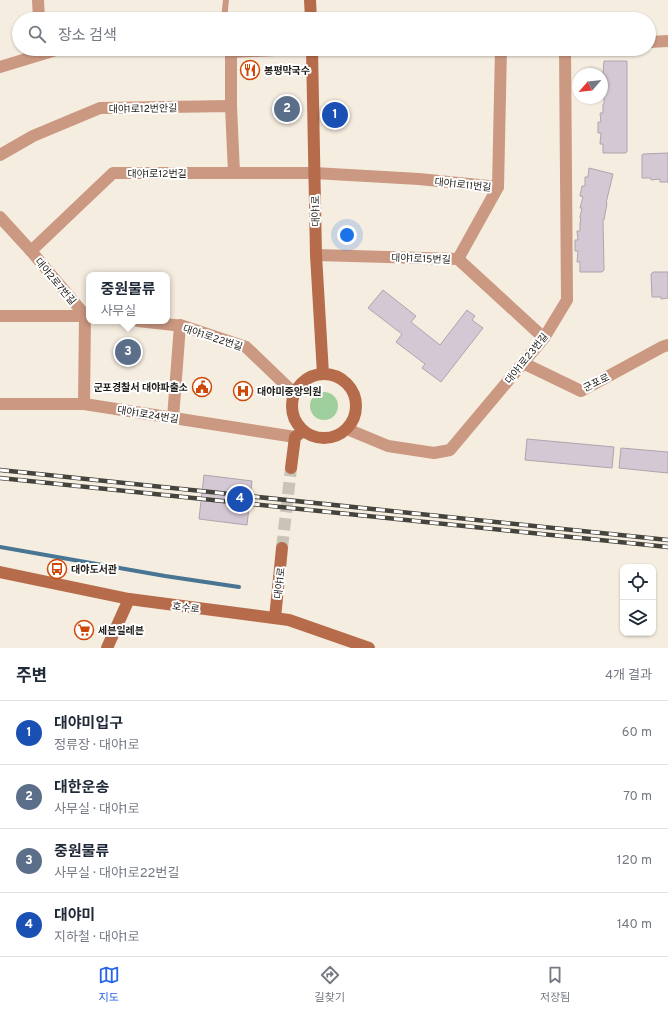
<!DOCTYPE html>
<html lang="ko">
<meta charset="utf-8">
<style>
body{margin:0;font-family:Overpass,"Noto Sans KR",sans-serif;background:#f6f6f7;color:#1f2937}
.controls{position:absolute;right:12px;bottom:12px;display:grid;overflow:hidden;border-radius:8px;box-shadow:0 1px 3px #0004}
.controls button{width:36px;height:36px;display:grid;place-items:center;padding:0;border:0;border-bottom:1px solid #e0e1e3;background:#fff;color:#1f2937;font:20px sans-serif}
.compass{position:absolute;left:572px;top:68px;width:36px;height:36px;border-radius:50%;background:#fff;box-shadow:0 1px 3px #0004;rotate:242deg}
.you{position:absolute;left:347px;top:235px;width:14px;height:14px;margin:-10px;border:3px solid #fff;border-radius:50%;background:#1a73e8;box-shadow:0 0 0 6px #1a73e833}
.badge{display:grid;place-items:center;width:26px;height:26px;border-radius:50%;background:#2563eb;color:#fff;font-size:13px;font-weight:700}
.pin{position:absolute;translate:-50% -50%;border:2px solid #fff;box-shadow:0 1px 4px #0006}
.popup{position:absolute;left:86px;top:272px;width:84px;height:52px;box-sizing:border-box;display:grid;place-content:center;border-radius:8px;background:#fff;filter:drop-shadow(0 1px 3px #0005);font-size:13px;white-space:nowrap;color:#747a83}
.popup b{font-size:15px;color:#1f2937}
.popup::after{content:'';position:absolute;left:50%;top:100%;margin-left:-8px;border:8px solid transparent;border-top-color:#fff}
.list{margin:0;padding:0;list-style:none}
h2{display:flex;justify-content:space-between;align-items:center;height:52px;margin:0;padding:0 16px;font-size:17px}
h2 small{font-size:13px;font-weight:400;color:#747a83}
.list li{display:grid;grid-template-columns:26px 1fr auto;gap:12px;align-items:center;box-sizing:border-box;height:64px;padding:0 16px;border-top:1px solid #e0e1e3}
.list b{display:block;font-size:15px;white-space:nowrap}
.list p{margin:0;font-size:13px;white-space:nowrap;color:#747a83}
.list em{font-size:13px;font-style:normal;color:#747a83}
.icon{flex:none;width:22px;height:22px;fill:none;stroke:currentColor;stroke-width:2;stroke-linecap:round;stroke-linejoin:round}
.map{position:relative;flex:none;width:668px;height:648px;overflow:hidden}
.search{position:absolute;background:#fff;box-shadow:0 1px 3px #0004;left:12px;right:12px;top:12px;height:44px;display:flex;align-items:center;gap:10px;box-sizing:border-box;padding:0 14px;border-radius:22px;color:#747a83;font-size:15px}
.sheet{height:308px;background:#fff}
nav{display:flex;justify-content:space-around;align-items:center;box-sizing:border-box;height:56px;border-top:1px solid #e0e1e3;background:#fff;font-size:11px;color:#747a83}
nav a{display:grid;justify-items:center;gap:2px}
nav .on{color:#2563eb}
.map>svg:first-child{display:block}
</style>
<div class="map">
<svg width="668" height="648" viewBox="0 0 668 648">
<rect width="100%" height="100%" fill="#f5eddf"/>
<!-- green -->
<circle fill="#9fcf9c" cx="324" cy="406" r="14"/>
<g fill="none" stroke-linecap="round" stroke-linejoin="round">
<!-- stream -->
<polyline stroke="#487593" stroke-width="4" points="0,547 165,576 239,587"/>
</g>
<!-- building -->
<g fill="#d4c8d4" stroke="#afa4af">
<polygon points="604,61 627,61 627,152 625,153 603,153 603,144 600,144 601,133 598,133 598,122 601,122 600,113 603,113 603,104 604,104 604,88 602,88"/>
<polygon points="668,153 668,182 660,182 660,179 651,180 651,178 642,178 642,155 643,154"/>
<polygon points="589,168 613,174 606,203 607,203 604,220 603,220 604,270 602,272 580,272 580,262 577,262 578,251 575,251 575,240 578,240 577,231 580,231 580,222 581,222 580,217 582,208 580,208 583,197 580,196 582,186 585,186 585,177 588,177"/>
<polygon points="653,272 668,272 668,298 661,299 661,297 652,297 651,274"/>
<polygon points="383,290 416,316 411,322 440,345 467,310 475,316 472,320 483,328 441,382 422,368 425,364 396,342 402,334 368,308"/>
<polygon points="527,439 614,447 612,468 525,460"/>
<polygon points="621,448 668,452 668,473 619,468"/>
<polygon points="204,475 252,481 247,525 199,519"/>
</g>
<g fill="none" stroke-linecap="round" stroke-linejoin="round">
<!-- secondary-tunnel -->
<polyline stroke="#cac3b7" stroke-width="12" stroke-dasharray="12 6" stroke-linecap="butt" points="282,548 291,468"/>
<!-- lane -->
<polyline stroke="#cb9881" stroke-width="6" points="224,19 226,0"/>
<!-- street -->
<g stroke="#cb9881" stroke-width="12">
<polyline points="38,0 39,19"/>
<polyline points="649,42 668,41"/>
<polyline points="231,49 231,52 297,49"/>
<polyline points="0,67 59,49"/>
<polyline points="231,106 231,52"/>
<polyline points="0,155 33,136 100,108 231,106 234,173"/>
<polyline points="0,217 31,251 85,315 84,404"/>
<polyline points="31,251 113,173 314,173 419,179 498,187 501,49"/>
<polyline points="316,255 458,259 544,338"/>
<polyline points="458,259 498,187"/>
<polyline points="0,316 89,316"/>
<polyline points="138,321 183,326 246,347 294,393"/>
<polyline points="523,363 581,391 662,347 668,345"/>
<polyline points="0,404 84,404 295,437"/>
<polyline points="173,418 180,325"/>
<polyline points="347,429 388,446 434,453 450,450 544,338 567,300 565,49"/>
</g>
<!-- secondary -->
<g stroke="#b66c4b" stroke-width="12">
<polyline points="310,0 311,19"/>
<polyline points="312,49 316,255 323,374"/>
<circle cx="324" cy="406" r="32"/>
<polyline points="291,468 295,437 303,431"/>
<polyline points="0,572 129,599 289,620 369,648"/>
<polyline points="275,618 282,548"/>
<polyline points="107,648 129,599"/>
</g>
<!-- rail casing -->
<g stroke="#46433c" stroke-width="4.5">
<g id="rail">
<polyline points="0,470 668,540"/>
<polyline points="0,478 668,547"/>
</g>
</g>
<!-- rail -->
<use href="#rail" stroke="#fff" stroke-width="3" stroke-dasharray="9" stroke-linecap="butt"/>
</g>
<!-- icons -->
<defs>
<g id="restaurant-ring" transform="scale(1)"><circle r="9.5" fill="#fff" stroke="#ce4809" stroke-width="1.5"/><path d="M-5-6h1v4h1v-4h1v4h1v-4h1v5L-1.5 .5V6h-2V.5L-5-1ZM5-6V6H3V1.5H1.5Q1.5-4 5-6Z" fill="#ce4809"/></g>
<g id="civic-ring" transform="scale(1)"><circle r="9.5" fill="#fff" stroke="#ce4809" stroke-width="1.5"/><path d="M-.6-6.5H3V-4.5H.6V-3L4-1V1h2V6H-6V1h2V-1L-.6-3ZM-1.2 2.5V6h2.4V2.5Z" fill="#ce4809"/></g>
<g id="hospital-ring" transform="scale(1)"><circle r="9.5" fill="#fff" stroke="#ce4809" stroke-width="1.5"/><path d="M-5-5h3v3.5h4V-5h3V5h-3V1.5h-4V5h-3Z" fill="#ce4809"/></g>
<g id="bus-ring" transform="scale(1)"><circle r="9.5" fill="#fff" stroke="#ce4809" stroke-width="1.5"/><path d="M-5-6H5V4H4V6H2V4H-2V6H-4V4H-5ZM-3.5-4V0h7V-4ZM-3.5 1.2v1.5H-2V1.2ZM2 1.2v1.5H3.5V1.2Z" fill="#ce4809"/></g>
<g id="supermarket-ring" transform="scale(1)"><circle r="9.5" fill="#fff" stroke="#ce4809" stroke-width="1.5"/><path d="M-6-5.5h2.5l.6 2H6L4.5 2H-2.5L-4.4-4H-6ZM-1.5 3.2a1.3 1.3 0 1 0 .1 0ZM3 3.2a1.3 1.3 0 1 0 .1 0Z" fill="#ce4809"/></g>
</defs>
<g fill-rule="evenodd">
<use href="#restaurant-ring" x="250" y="70"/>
<use href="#civic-ring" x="202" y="387"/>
<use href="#hospital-ring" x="243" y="391"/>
<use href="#bus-ring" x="57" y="569"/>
<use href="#supermarket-ring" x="84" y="630"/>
</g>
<g text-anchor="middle" stroke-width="4" stroke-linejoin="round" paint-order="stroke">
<!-- poi labels -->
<g font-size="10" font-weight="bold" fill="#1f1d18" stroke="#fff" text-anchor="start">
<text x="264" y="74">봉평막국수</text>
<text x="188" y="391" text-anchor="end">군포경찰서 대야파출소</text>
<text x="257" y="395">대야미중앙의원</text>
<text x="71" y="573">대야도서관</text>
<text x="98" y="634">세븐일레븐</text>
</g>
<!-- street labels -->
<g font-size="10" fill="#1f1d18" stroke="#fff">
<text transform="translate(143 108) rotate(-1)" y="4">대야1로12번안길</text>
<text x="157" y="177">대야1로12번길</text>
<text transform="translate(463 184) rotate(6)" y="4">대야1로11번길</text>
<text transform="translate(315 211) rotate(-91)" y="4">대야1로</text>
<text transform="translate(421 258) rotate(2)" y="4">대야1로15번길</text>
<text transform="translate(56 281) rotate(50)" y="4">대야2로7번길</text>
<text transform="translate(213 337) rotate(18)" y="4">대야1로22번길</text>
<text transform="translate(526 358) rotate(-51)" y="4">대야1로23번길</text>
<text transform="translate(596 382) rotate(-26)" y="4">군포로</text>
<text transform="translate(148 414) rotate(9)" y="4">대야1로24번길</text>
<text transform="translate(279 583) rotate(-84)" y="4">대야1로</text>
<text transform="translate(186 607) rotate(7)" y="4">호수로</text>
</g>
</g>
</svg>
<div class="controls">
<button><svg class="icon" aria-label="locate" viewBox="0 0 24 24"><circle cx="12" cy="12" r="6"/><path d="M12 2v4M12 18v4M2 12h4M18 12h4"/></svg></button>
<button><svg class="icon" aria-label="layers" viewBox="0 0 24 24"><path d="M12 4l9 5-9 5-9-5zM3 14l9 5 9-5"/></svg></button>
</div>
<svg class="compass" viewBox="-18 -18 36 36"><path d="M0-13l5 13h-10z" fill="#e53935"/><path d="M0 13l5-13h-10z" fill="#747a83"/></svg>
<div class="you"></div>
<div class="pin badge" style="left:335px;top:115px;background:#1a4fb4">1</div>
<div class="pin badge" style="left:287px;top:109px;background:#5c6f8a">2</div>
<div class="pin badge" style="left:128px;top:352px;background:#5c6f8a">3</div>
<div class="popup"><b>중원물류</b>사무실</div>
<div class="pin badge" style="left:240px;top:499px;background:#1a4fb4">4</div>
<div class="search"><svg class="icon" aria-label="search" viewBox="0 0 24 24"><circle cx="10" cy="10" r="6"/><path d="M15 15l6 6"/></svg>장소 검색</div>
</div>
<section class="sheet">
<h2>주변<small>4개 결과</small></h2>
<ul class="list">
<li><span class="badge" style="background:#1a4fb4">1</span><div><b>대야미입구</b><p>정류장 · 대야1로</p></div><em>60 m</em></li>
<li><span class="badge" style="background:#5c6f8a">2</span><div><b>대한운송</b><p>사무실 · 대야1로</p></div><em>70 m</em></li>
<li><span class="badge" style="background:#5c6f8a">3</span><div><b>중원물류</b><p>사무실 · 대야1로22번길</p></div><em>120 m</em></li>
<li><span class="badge" style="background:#1a4fb4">4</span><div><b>대야미</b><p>지하철 · 대야1로</p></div><em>140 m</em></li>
</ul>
</section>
<nav>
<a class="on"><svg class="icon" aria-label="map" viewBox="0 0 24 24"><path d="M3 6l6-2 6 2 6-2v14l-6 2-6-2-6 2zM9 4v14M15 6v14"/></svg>지도</a>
<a><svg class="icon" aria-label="directions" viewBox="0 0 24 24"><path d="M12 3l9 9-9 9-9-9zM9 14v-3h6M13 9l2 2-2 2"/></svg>길찾기</a>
<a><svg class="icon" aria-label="saved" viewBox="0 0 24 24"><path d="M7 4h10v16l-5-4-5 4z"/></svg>저장됨</a>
</nav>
